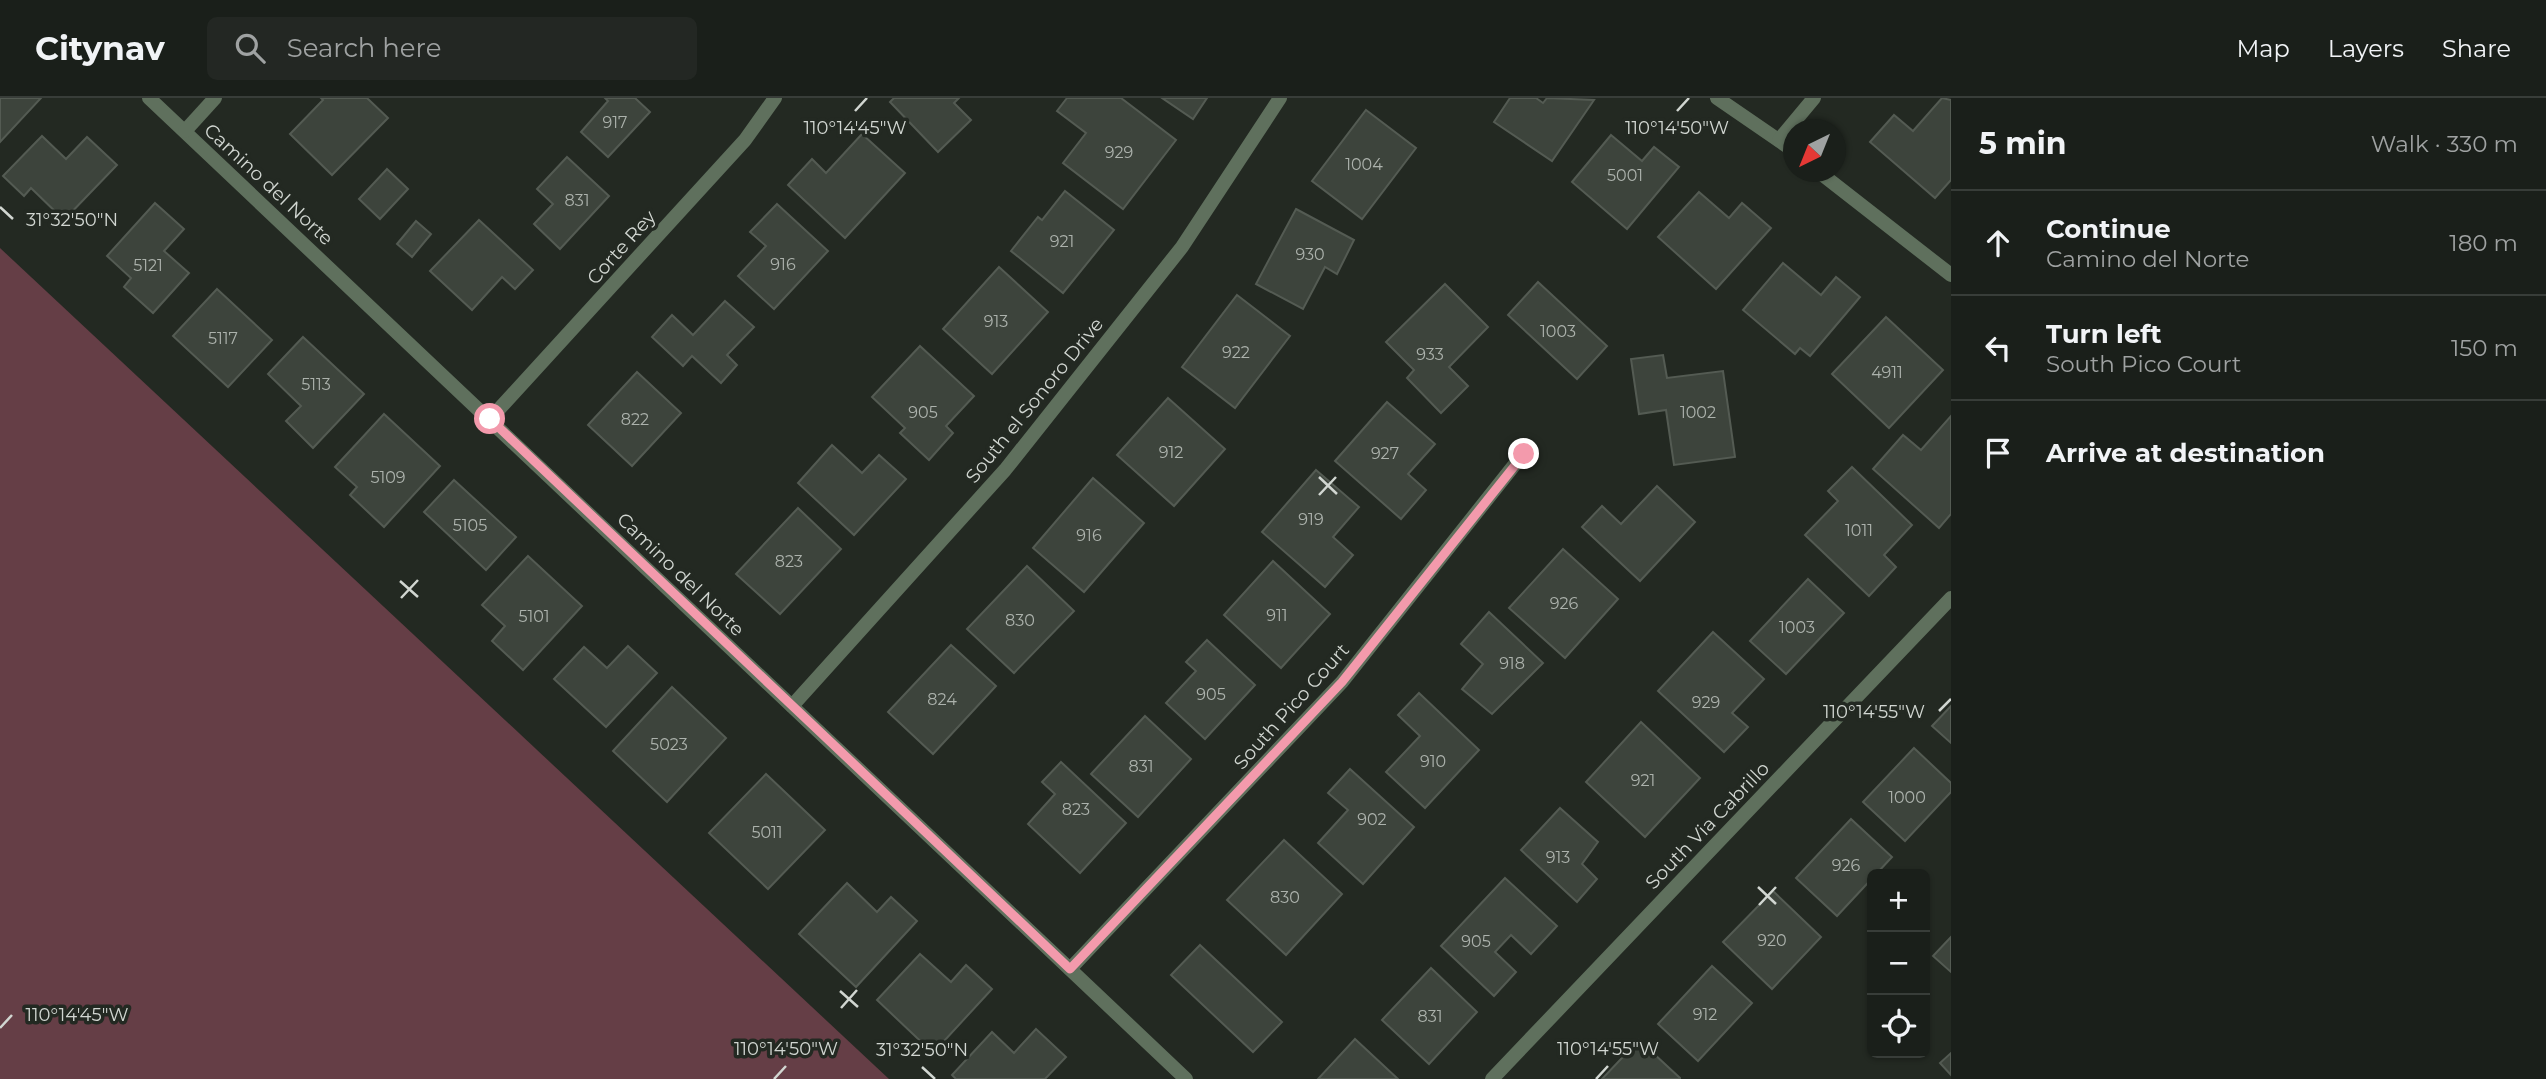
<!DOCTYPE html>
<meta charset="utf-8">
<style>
body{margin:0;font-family:Montserrat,sans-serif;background:#232723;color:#f1f3f6}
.controls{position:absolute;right:21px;bottom:21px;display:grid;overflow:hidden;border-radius:10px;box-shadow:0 2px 5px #0004}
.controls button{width:63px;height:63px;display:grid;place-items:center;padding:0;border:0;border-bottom:2px solid #383d39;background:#1a1f1a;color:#f1f3f6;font:35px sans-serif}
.compass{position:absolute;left:1783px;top:21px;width:63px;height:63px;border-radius:50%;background:#1a1f1a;box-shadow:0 2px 5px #0004;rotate:223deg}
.stop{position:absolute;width:21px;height:21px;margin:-16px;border:5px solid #f39aac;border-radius:50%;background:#fff}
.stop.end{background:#f39aac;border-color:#fff;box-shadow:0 2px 7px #0008}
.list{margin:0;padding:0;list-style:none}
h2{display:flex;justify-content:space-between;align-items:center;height:91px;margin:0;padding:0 28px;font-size:30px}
h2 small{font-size:23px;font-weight:400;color:#9fa2a2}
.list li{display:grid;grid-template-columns:46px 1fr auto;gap:21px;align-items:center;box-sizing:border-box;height:105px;padding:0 28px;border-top:2px solid #383d39}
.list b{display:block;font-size:26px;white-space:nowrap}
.list p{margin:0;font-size:23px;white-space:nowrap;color:#9fa2a2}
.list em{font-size:23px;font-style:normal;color:#9fa2a2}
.icon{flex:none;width:38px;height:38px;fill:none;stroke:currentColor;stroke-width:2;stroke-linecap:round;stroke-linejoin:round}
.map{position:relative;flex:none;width:1951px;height:981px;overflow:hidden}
header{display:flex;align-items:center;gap:42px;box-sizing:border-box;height:98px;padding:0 35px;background:#1a1f1a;border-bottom:2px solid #383d39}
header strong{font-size:33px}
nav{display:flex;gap:38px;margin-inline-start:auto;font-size:24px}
.search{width:490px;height:63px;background:#232723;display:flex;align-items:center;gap:18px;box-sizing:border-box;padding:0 24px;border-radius:10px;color:#9fa2a2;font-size:26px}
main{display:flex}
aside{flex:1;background:#1a1f1a}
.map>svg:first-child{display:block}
</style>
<header>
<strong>Citynav</strong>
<div class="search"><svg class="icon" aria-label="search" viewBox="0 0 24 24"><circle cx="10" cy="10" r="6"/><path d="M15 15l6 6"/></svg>Search here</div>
<nav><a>Map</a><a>Layers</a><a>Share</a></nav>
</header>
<main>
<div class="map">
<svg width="1951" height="981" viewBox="0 0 1951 981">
<rect width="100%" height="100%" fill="#232922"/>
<!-- green -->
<polygon fill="#653e46" points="0,150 889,981 0,981"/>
<!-- building -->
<g fill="#3d443c" stroke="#545b53" stroke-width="2">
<polygon points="0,0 41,0 0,44"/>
<polygon points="321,0 367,0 388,20 332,77 290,36 323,2"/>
<polygon points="605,0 635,0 650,14 608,59 581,34 608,3"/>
<polygon points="894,0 959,0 954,5 971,22 938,54 890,4"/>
<polygon points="1067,0 1121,0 1176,42 1123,111 1063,65 1086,35 1057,13"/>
<polygon points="1162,0 1207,0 1193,21"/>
<polygon points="1510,0 1536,0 1543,5 1547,0 1594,2 1552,63 1494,24"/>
<polygon points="1942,0 1951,2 1951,82 1935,100 1870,44 1894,17 1913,33"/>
<polygon points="1366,12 1416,50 1362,121 1312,83"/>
<polygon points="862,36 905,75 845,140 788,87 812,61 826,75"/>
<polygon points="1611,37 1642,63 1654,49 1679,69 1627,131 1572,84"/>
<polygon points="42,38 66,61 87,39 117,67 64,122 31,90 24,98 3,78"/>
<polygon points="567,59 609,98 560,151 534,126 553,106 537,91"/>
<polygon points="387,71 408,91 380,121 359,101"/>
<polygon points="1065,93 1114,132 1063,195 1011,153 1038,119 1042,122"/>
<polygon points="1699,94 1729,120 1742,105 1771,130 1716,191 1658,139"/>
<polygon points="155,105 184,131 164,153 189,175 153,215 124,189 131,180 107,158"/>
<polygon points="777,106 828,153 774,211 738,178 766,148 750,134"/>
<polygon points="1296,111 1354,142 1337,176 1325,169 1303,211 1256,186"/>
<polygon points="479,122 533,172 515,191 502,179 472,212 430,173"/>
<polygon points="416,123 431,136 412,159 397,146"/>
<polygon points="1783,165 1821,197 1836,179 1860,199 1810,258 1800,250 1795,256 1743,212"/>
<polygon points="999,169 1048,214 992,276 943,231"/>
<polygon points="1538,184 1607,248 1577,281 1508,217"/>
<polygon points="1445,186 1488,229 1449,269 1468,288 1441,315 1407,280 1414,272 1386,244"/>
<polygon points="217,191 272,242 228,289 173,238"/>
<polygon points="1237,197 1290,238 1235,310 1182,269"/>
<polygon points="725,203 754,229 727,257 737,267 721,285 692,258 683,268 652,239 672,217 693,237"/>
<polygon points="1886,219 1943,272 1889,330 1832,276"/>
<polygon points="303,239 364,296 313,350 286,323 301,308 268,276"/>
<polygon points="920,248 974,298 946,328 953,335 929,362 900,335 905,330 872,299"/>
<polygon points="1663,257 1667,280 1723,273 1735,359 1674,367 1666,312 1639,316 1631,261"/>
<polygon points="637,274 681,315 632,368 588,327"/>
<polygon points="1168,300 1225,351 1174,408 1117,357"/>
<polygon points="1387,304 1435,346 1408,376 1426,392 1401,421 1335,363"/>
<polygon points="384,316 440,368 384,429 350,397 357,389 335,369"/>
<polygon points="1951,318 1951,416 1939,430 1873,371 1903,337 1921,352"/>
<polygon points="832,347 862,375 879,357 906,381 854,437 798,385"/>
<polygon points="1852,369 1912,427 1884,457 1896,469 1869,498 1805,437 1838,403 1828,393"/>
<polygon points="1316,372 1359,409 1333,439 1353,457 1325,489 1262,434"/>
<polygon points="1093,380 1144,425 1084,494 1033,450"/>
<polygon points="454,382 516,439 486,472 424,414"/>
<polygon points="1657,388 1695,424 1640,483 1582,429 1602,408 1621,426"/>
<polygon points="798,410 841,451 780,516 736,476"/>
<polygon points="1563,451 1618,501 1565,560 1509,510"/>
<polygon points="528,458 582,508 523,572 492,543 505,528 482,507"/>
<polygon points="1273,463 1330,516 1281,570 1224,517"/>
<polygon points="1027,468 1074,513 1014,575 967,531"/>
<polygon points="1808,481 1844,515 1786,576 1750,543"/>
<polygon points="1489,514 1543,565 1492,616 1462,591 1483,566 1461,546"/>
<polygon points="1713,534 1764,581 1732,615 1748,629 1724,654 1658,593"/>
<polygon points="1207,542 1255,587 1205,641 1166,605 1196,573 1186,564"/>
<polygon points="951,547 996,588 933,656 888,614"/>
<polygon points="628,548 657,575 606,629 554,581 584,549 607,570"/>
<polygon points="672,589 726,640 667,704 613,653"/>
<polygon points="1419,595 1479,652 1425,710 1386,674 1420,638 1398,617"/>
<polygon points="1951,608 1951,645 1932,628"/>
<polygon points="1145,618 1191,661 1138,719 1091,676"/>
<polygon points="1641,624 1700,680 1645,739 1586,684"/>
<polygon points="1914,650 1951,685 1951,694 1905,743 1863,704"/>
<polygon points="1061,664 1126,725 1080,775 1028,726 1055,696 1042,684"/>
<polygon points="1350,671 1414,729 1363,786 1318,745 1348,712 1328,695"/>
<polygon points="766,676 825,732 768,791 709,735"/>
<polygon points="1560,710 1598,744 1582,766 1597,781 1577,804 1521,752"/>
<polygon points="1851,721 1892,759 1837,818 1796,780"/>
<polygon points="1284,742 1342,796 1286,857 1227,802"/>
<polygon points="1505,780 1557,828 1531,856 1511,837 1495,854 1516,874 1494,898 1441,848"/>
<polygon points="847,785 877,814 891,799 917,823 856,889 799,836"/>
<polygon points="1773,793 1821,839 1772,891 1723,844"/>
<polygon points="1951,839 1951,874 1933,858"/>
<polygon points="1200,847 1282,924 1253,954 1171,877"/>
<polygon points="920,856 951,884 966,867 992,891 933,955 877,902"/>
<polygon points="1712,868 1752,905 1698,963 1658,926"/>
<polygon points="1431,870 1477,914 1429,966 1382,922"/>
<polygon points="1036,931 1066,959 1045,981 956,981 952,977 992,934 1014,955"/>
<polygon points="1355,941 1398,981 1318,981"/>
<polygon points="1639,942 1680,980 1680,981 1602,981"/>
<polygon points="1951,955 1951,977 1940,965"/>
</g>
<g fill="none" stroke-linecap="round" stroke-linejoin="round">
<!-- street -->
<g stroke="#5f705d" stroke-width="14">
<polyline points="149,0 1186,981"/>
<polyline points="1717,0 1794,53"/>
<polyline points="185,33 215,0"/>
<polyline points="1779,42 1814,0"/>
<polyline points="1819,74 1951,177"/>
<polyline points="490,321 745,42 775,0"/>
<polyline points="792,608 1005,372 1182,149 1280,0"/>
<polyline points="1070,871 1342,584 1523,356"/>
<polyline points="1492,981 1951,500"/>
</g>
</g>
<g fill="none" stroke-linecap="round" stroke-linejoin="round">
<!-- route -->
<polyline stroke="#f39aac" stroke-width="9" points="490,321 1070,871 1342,584 1524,356"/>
</g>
<!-- ticks -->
<path fill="none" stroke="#d1d6d1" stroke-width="2.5" d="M 855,13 L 867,0M 1677,13 L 1689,0M 0,109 L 13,121M 1319,379 L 1337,396M 1319,397 L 1336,379M 400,483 L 418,499M 401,500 L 418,482M 1939,613 L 1951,601M 1758,789 L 1776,806M 1759,807 L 1776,789M 840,893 L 858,909M 841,910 L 857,892M 0,930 L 12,917M 922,969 L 935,981M 774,981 L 786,968M 1596,981 L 1608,968"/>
<g text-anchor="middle" stroke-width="7" stroke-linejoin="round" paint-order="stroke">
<!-- number labels -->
<g font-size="16" fill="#acb2ac">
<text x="615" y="30">917</text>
<text x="1119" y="60">929</text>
<text x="1364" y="72">1004</text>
<text x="1625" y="83">5001</text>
<text x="577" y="108">831</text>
<text x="1062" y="149">921</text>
<text x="1310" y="162">930</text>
<text x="783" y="172">916</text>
<text x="148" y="173">5121</text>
<text x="996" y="229">913</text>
<text x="1558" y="239">1003</text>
<text x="223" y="246">5117</text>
<text x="1236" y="260">922</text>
<text x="1430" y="262">933</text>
<text x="1887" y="280">4911</text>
<text x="316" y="292">5113</text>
<text x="923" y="320">905</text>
<text x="1698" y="320">1002</text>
<text x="635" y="327">822</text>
<text x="1171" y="360">912</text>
<text x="1385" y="361">927</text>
<text x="388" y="385">5109</text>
<text x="1311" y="427">919</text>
<text x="470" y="433">5105</text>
<text x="1859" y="438">1011</text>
<text x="1089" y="443">916</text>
<text x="789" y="469">823</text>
<text x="1564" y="511">926</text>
<text x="1277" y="523">911</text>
<text x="534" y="524">5101</text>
<text x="1020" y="528">830</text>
<text x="1797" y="535">1003</text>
<text x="1512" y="571">918</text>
<text x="1211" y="602">905</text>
<text x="942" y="607">824</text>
<text x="1706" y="610">929</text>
<text x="669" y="652">5023</text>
<text x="1433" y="669">910</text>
<text x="1141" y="674">831</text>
<text x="1643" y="688">921</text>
<text x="1907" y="705">1000</text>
<text x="1076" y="717">823</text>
<text x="1372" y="727">902</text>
<text x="767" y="740">5011</text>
<text x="1558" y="765">913</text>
<text x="1846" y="773">926</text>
<text x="1285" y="805">830</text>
<text x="1772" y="848">920</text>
<text x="1476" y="849">905</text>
<text x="1705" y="922">912</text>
<text x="1430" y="924">831</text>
</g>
<!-- street labels -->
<g font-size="19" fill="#d1d6d1" stroke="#232922">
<text transform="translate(269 86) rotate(43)" y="7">Camino del Norte</text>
<text transform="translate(621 149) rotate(-48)" y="7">Corte Rey</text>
<text transform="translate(1034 302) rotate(-51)" y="7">South el Sonoro Drive</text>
<text transform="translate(681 476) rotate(44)" y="7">Camino del Norte</text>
<text transform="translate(1291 608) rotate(-48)" y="7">South Pico Court</text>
<text transform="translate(1707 727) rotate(-46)" y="7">South Via Cabrillo</text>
</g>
</g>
<g font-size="18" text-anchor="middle" fill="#d1d6d1" stroke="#232922" stroke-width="7" stroke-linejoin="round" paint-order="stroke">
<text x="855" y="36">110°14'45"W</text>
<text x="1677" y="36">110°14'50"W</text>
<text x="72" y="128">31°32'50"N</text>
<text x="1874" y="620">110°14'55"W</text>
<text x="77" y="923">110°14'45"W</text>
<text x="786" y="957">110°14'50"W</text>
<text x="1608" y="957">110°14'55"W</text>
<text x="922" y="958">31°32'50"N</text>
</g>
</svg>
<div class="controls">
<button>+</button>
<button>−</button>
<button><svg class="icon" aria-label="locate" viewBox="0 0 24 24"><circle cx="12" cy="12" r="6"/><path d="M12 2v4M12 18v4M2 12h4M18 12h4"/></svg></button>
</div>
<svg class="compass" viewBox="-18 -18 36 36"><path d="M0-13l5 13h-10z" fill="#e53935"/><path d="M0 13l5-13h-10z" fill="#9fa2a2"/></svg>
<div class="stop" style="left:490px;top:321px"></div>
<div class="stop end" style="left:1524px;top:356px"></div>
</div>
<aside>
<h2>5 min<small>Walk · 330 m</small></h2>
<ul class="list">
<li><svg class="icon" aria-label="ahead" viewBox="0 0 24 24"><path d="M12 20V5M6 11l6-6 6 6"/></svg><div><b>Continue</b><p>Camino del Norte</p></div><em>180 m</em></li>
<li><svg class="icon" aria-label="left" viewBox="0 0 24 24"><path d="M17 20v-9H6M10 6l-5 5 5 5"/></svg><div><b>Turn left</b><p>South Pico Court</p></div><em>150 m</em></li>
<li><svg class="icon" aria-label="arrive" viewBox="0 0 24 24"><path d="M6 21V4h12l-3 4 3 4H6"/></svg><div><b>Arrive at destination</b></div></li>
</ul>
</aside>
</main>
